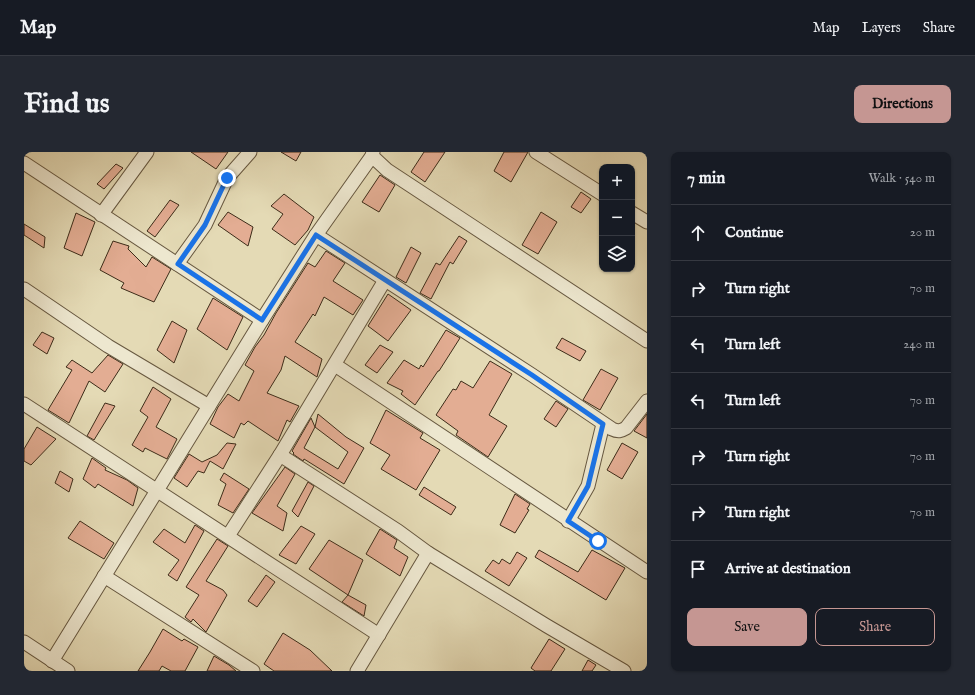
<!DOCTYPE html>
<meta charset="utf-8">
<style>
body{margin:0;font-family:"IM FELL English",serif;background:#242831;color:#f1f3f6}
.controls{position:absolute;right:12px;top:12px;display:grid;overflow:hidden;border-radius:8px;box-shadow:0 1px 3px #0004}
.controls button{width:36px;height:36px;display:grid;place-items:center;padding:0;border:0;border-bottom:1px solid #363941;background:#171b24;color:#f1f3f6;font:20px sans-serif}
.stop{position:absolute;width:12px;height:12px;margin:-9px;border:3px solid #1a73e8;border-radius:50%;background:#fff}
.stop.end{background:#1a73e8;border-color:#fff;box-shadow:0 1px 4px #0008}
.list{margin:0;padding:0;list-style:none}
h2{display:flex;justify-content:space-between;align-items:center;height:52px;margin:0;padding:0 16px;font-size:17px}
h2 small{font-size:13px;font-weight:400;color:#9ea1a6}
.list li{display:grid;grid-template-columns:26px 1fr auto;gap:12px;align-items:center;box-sizing:border-box;height:56px;padding:0 16px;border-top:1px solid #363941}
.list b{display:block;font-size:15px;white-space:nowrap}
.list em{font-size:13px;font-style:normal;color:#9ea1a6}
.actions{display:flex;gap:8px;padding:12px 16px}
.actions a{flex:1;padding:9px 0;border:1px solid #c59692;border-radius:8px;text-align:center;font-size:14px;color:#c59692}
.actions .main{background:#c59692;color:#111}
.icon{flex:none;width:22px;height:22px;fill:none;stroke:currentColor;stroke-width:2;stroke-linecap:round;stroke-linejoin:round}
.map{position:relative;flex:none;width:623px;height:519px;overflow:hidden;border-radius:8px}
header{display:flex;align-items:center;gap:24px;box-sizing:border-box;height:56px;padding:0 20px;background:#171b24;border-bottom:1px solid #363941}
header strong{font-size:19px}
nav{display:flex;gap:22px;margin-inline-start:auto;font-size:14px}
.intro{display:flex;align-items:center;justify-content:space-between;box-sizing:border-box;height:96px;padding:0 24px}
h1{margin:0;font-size:28px}
.button{padding:10px 18px;border-radius:8px;background:#c59692;color:#111;font-size:14px;font-weight:700}
main{display:flex;gap:24px;padding:0 24px}
aside{flex:1;background:#171b24;border-radius:8px;box-shadow:0 1px 3px #0004}
.map>svg:first-child{display:block}
</style>
<header>
<strong>Map</strong>
<nav><a>Map</a><a>Layers</a><a>Share</a></nav>
</header>
<div class="intro"><h1>Find us</h1><a class="button">Directions</a></div>
<main>
<div class="map">
<svg width="623" height="519" viewBox="0 0 623 519">
<rect width="100%" height="100%" fill="#e4dab5"/>
<filter id="stains"><feTurbulence type="fractalNoise" baseFrequency=".005" numOctaves="4"/><feColorMatrix values="0 0 0 0 .2 0 0 0 0 .09 0 0 0 0 .02 0 0 0 .5 -.17"/></filter>
<radialGradient id="worn" r=".72"><stop offset=".6" stop-color="#630" stop-opacity="0"/><stop offset="1" stop-color="#630" stop-opacity=".3"/></radialGradient>
<!-- building -->
<g fill="#e3ad93" stroke="#3d2c19" fill-rule="evenodd">
<polygon points="167,0 204,0 192,17"/>
<polygon points="257,0 277,0 272,9"/>
<polygon points="400,0 421,0 401,30 387,20"/>
<polygon points="480,0 504,0 487,30 470,19"/>
<polygon points="92,12 99,16 80,37 73,32"/>
<polygon points="356,23 371,33 355,60 338,50"/>
<polygon points="557,40 567,47 557,61 547,55"/>
<polygon points="260,42 290,65 284,78 271,93 248,77 259,62 247,54"/>
<polygon points="146,48 155,53 131,85 123,79"/>
<polygon points="204,60 229,75 224,94 194,73"/>
<polygon points="517,60 533,70 514,102 498,93"/>
<polygon points="52,61 71,70 58,104 40,96"/>
<polygon points="0,72 21,85 20,96 0,83"/>
<polygon points="435,84 443,89 429,112 426,110 407,147 396,141 412,111 416,113"/>
<polygon points="89,89 105,94 104,97 122,115 128,105 147,117 130,150 97,136 100,131 76,118"/>
<polygon points="387,95 397,101 382,131 372,125"/>
<polygon points="302,99 321,111 309,129 339,148 329,163 300,145 291,164 289,162 271,190 298,207 293,225 261,204 257,218 243,241 275,254 266,270 263,268 254,289 224,269 220,273 217,271 210,286 186,272 194,255 204,242 215,249 230,219 221,213 231,195 240,183 252,161 284,111 291,115"/>
<polygon points="364,142 387,158 364,189 344,174"/>
<polygon points="189,146 219,165 203,198 173,177"/>
<polygon points="148,169 163,178 150,211 133,198"/>
<polygon points="422,178 436,186 415,219 414,219 391,253 377,242 379,239 363,231 380,208 395,217 397,213 399,215"/>
<polygon points="18,180 30,186 23,202 9,193"/>
<polygon points="538,186 562,199 556,209 532,196"/>
<polygon points="356,193 369,200 353,221 341,213"/>
<polygon points="84,203 99,212 81,240 65,229 45,271 24,258 48,218 42,215 48,208 68,221"/>
<polygon points="466,209 488,222 465,263 483,274 464,305 432,283 434,279 412,263 429,237 432,238 437,229 449,236"/>
<polygon points="577,217 594,226 576,258 559,248"/>
<polygon points="129,235 147,247 132,275 153,287 143,307 121,296 119,300 108,293 124,265 116,259"/>
<polygon points="532,249 544,257 532,275 520,267"/>
<polygon points="81,251 91,254 70,288 63,284"/>
<polygon points="362,258 399,281 396,286 416,298 392,338 357,317 366,303 346,291"/>
<path d="M 294,262 L 322,285 L 340,296 L 320,332 L 280,307 L 279,309 L 269,302 L 270,301 L 268,299 L 287,266 L 291,275 ZM 291,275 L 324,300 L 314,317 L 280,296 Z"/>
<polygon points="623,262 623,286 610,279"/>
<polygon points="13,275 32,287 7,313 0,309 0,297"/>
<polygon points="203,291 212,292 199,317 186,309 180,321 174,319 163,335 150,326 165,302 178,310 193,303"/>
<polygon points="598,291 614,300 598,327 583,318"/>
<polygon points="68,306 82,316 81,318 103,328 114,336 109,354 74,332 71,336 59,327"/>
<polygon points="261,315 271,322 253,354 263,361 259,379 228,361"/>
<polygon points="36,319 49,327 45,340 31,331"/>
<polygon points="200,321 225,337 209,361 194,353 202,332 196,328"/>
<polygon points="284,330 290,334 274,365 268,359"/>
<polygon points="400,335 432,355 427,363 395,343"/>
<polygon points="491,342 506,352 503,357 505,358 491,381 476,373"/>
<polygon points="56,369 90,391 80,407 44,386"/>
<polygon points="171,373 180,379 153,429 144,423 155,408 129,390 140,377 161,391"/>
<polygon points="277,374 291,382 272,412 255,403"/>
<polygon points="356,377 373,388 370,396 384,405 376,424 342,402"/>
<polygon points="193,387 204,394 182,429 199,438 203,443 182,480 169,467 167,470 161,465 175,443 162,435"/>
<polygon points="305,388 339,408 324,443 285,417"/>
<polygon points="515,398 554,420 568,398 601,416 582,448 511,405"/>
<polygon points="493,400 503,406 485,434 461,419 469,408 475,412 478,407 486,412"/>
<polygon points="242,423 251,430 233,455 224,449"/>
<polygon points="324,443 342,453 340,464 318,450"/>
<polygon points="139,477 158,489 160,487 174,495 161,519 147,519 138,514 135,519 114,519 126,500"/>
<polygon points="259,481 286,498 308,519 250,519 240,512"/>
<polygon points="525,487 541,497 527,519 511,519 507,516"/>
<polygon points="190,504 205,513 212,519 183,519"/>
<polygon points="564,508 572,513 568,519 558,519"/>
</g>
<g fill="none" stroke-linecap="round" stroke-linejoin="round">
<!-- minor casing -->
<g stroke="#675840" stroke-width="15">
<g id="minor">
<polyline points="349,0 348,4 363,18 623,189"/>
<polyline points="512,0 578,42"/>
<polyline points="0,11 238,168"/>
<polyline points="608,61 623,70"/>
<polyline points="77,63 123,0"/>
<path d="M 292,83 L 508,223 L 588,277 C 594,280 597,279 602,276 L 623,249"/>
<polyline points="153,112 181,73 203,26 226,0"/>
<polyline points="0,137 84,194 185,254"/>
<polyline points="311,213 623,420"/>
<polyline points="0,252 355,483"/>
<polyline points="256,303 374,379 404,401 523,474 600,519"/>
<polyline points="544,369 564,334 579,272"/>
<polyline points="204,384 256,303 361,128"/>
<polyline points="80,424 229,519"/>
<polyline points="0,490 44,519"/>
<polyline points="28,509 238,168 292,83 348,4"/>
<polyline points="333,519 404,401"/>
</g>
</g>
<!-- minor -->
<use href="#minor" stroke="#ede7cf" stroke-width="13"/>
</g>
<g fill="none" stroke-linecap="round" stroke-linejoin="round">
<!-- route -->
<polyline stroke="#1a73e8" stroke-width="5" points="203,26 181,73 154,112 238,168 292,83 508,223 579,272 564,334 544,369 574,389"/>
</g>
<rect width="100%" height="100%" filter="url(#stains)"/>
<rect width="100%" height="100%" fill="url(#worn)"/>
</svg>
<div class="controls">
<button>+</button>
<button>−</button>
<button><svg class="icon" aria-label="layers" viewBox="0 0 24 24"><path d="M12 4l9 5-9 5-9-5zM3 14l9 5 9-5"/></svg></button>
</div>
<div class="stop" style="left:574px;top:389px"></div>
<div class="stop end" style="left:203px;top:26px"></div>
</div>
<aside>
<h2>7 min<small>Walk · 540 m</small></h2>
<ul class="list">
<li><svg class="icon" aria-label="ahead" viewBox="0 0 24 24"><path d="M12 20V5M6 11l6-6 6 6"/></svg><div><b>Continue</b></div><em>20 m</em></li>
<li><svg class="icon" aria-label="right" viewBox="0 0 24 24"><path d="M7 20v-9h11M14 6l5 5-5 5"/></svg><div><b>Turn right</b></div><em>70 m</em></li>
<li><svg class="icon" aria-label="left" viewBox="0 0 24 24"><path d="M17 20v-9H6M10 6l-5 5 5 5"/></svg><div><b>Turn left</b></div><em>240 m</em></li>
<li><svg class="icon" aria-label="left" viewBox="0 0 24 24"><path d="M17 20v-9H6M10 6l-5 5 5 5"/></svg><div><b>Turn left</b></div><em>70 m</em></li>
<li><svg class="icon" aria-label="right" viewBox="0 0 24 24"><path d="M7 20v-9h11M14 6l5 5-5 5"/></svg><div><b>Turn right</b></div><em>70 m</em></li>
<li><svg class="icon" aria-label="right" viewBox="0 0 24 24"><path d="M7 20v-9h11M14 6l5 5-5 5"/></svg><div><b>Turn right</b></div><em>70 m</em></li>
<li><svg class="icon" aria-label="arrive" viewBox="0 0 24 24"><path d="M6 21V4h12l-3 4 3 4H6"/></svg><div><b>Arrive at destination</b></div></li>
</ul>
<div class="actions"><a class="main">Save</a><a>Share</a></div>
</aside>
</main>
